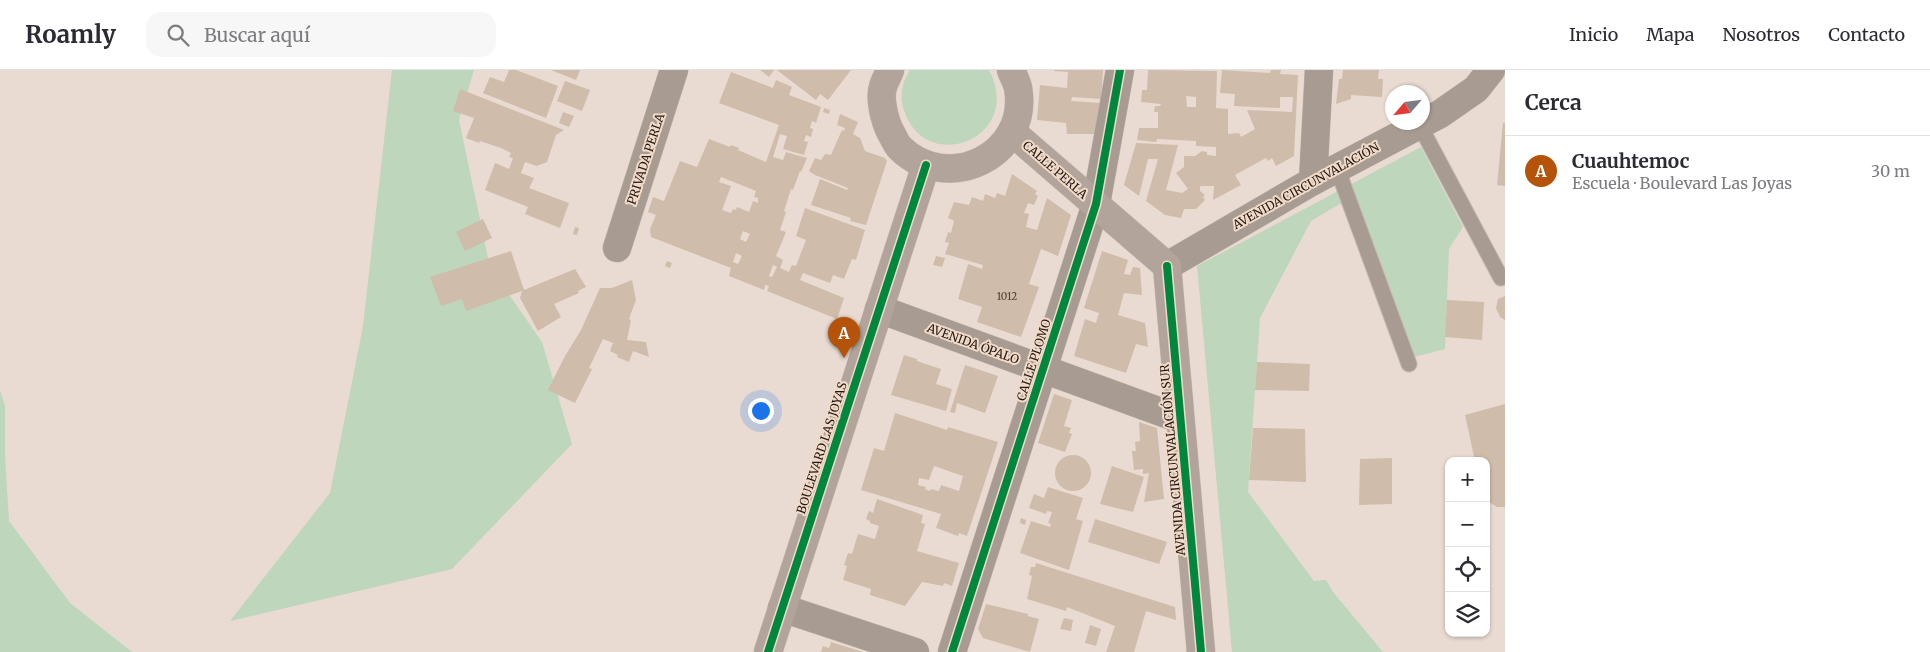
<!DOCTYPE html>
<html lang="es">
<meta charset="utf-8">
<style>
body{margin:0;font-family:Merriweather,serif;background:#f7f7f7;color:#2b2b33}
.controls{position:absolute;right:15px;bottom:15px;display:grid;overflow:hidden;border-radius:10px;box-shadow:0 1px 4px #0004}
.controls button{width:45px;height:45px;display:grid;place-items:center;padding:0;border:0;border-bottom:1px solid #e1e1e2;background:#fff;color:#2b2b33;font:25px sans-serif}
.compass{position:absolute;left:1385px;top:15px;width:45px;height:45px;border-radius:50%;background:#fff;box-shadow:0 1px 4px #0004;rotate:242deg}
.you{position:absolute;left:760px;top:340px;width:18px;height:18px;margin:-12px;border:4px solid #fff;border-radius:50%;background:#1a73e8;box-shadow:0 0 0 8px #1a73e833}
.badge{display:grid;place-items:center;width:32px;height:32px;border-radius:50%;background:#b45309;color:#fff;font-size:16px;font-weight:700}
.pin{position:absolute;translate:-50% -41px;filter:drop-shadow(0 1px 2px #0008)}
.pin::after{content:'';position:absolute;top:26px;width:18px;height:15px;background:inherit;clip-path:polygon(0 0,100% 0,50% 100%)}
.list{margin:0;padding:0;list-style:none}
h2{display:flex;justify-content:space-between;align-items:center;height:65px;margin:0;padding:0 20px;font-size:21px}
h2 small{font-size:16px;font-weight:400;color:#7c7c81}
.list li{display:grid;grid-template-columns:32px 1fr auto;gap:15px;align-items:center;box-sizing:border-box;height:70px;padding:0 20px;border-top:1px solid #e1e1e2}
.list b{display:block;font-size:19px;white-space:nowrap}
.list p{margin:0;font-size:16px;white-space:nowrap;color:#7c7c81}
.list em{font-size:16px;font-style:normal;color:#7c7c81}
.icon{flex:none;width:28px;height:28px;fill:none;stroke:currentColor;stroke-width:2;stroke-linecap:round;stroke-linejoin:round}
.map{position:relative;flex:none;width:1505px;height:582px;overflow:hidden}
header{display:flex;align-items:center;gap:30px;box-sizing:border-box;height:70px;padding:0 25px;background:#fff;border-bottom:1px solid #e1e1e2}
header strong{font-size:24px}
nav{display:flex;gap:28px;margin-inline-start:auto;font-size:18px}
.search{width:350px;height:45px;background:#f7f7f7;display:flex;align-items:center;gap:12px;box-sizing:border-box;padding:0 18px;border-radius:15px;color:#7c7c81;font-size:19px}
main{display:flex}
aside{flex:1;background:#fff}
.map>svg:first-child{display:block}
</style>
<header>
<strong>Roamly</strong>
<div class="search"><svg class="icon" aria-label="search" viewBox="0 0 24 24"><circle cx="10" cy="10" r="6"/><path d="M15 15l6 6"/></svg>Buscar aquí</div>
<nav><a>Inicio</a><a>Mapa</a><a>Nosotros</a><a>Contacto</a></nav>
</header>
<main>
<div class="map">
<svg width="1505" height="582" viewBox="0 0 1505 582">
<rect width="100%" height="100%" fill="#e9dbd2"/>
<!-- green -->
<g fill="#bed6bb">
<polygon points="392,0 474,0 459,50 490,197 542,272 572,374 452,499 230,551 330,423 363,256"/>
<path d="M 910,0 L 989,0 C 1025,68 925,107 904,40 C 899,27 902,12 910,0 Z"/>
<polygon points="1421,77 1463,157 1449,179 1445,279 1414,287 1348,129 1311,151 1260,248 1248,422 1314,511 1326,510 1333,522 1383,582 1232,582 1197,196"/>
<polygon points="0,320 5,336 5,386 9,451 70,533 132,582 0,582"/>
</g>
<!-- building -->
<g fill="#d0bcaa" fill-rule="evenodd">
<polygon points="509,0 516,0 558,16 546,48 483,23 490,7 504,12"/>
<polygon points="551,0 580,0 576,10"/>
<polygon points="760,0 774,0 769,7"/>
<polygon points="777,0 851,0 828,30 820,24 816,30"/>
<polygon points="1054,0 1103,0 1101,29 1072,27 1071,31 1101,33 1096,64 1067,64 1066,53 1037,50 1040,15 1067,18 1068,2 1054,1"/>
<path d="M 1148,0 L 1217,1 L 1216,38 L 1228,39 L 1228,64 L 1239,63 L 1241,67 L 1255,59 L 1247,40 L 1292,42 L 1293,27 L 1280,27 L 1280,38 L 1234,36 L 1235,24 L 1220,23 L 1222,0 L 1270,3 L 1271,0 L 1281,0 L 1280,4 L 1298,5 L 1294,86 L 1276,96 L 1272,88 L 1268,91 L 1266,88 L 1235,105 L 1241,115 L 1213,130 L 1214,116 L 1200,116 L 1200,121 L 1205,125 L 1203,127 L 1205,130 L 1196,139 L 1184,139 L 1181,148 L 1165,145 L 1146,131 L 1158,89 L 1148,89 L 1139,126 L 1124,115 L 1136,73 L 1178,75 L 1166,120 L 1182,123 L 1188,119 L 1176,103 L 1184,97 L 1184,86 L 1195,86 L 1202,81 L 1207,82 L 1207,85 L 1216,86 L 1216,77 L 1196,76 L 1196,71 L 1157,69 L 1156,72 L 1137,70 L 1139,58 L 1158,58 L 1158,42 L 1154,42 L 1155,36 L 1160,36 L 1161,34 L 1141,32 L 1142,20 L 1147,20 ZM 1186,26 L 1196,27 L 1196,37 L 1187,37 Z"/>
<polygon points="1343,0 1379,0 1378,9 1383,9 1382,27 1351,25 1351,29 1336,34 1339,9 1342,9"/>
<path d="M 731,2 L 773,18 L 776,10 L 792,17 L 789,25 L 821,37 L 816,53 L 812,51 L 810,58 L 813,59 L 811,67 L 806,65 L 804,71 L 808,72 L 804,85 L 783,79 L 787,66 L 780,64 L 773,87 L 783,90 L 786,82 L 807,88 L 801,102 L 800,101 L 793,120 L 791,119 L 784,141 L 786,142 L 780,160 L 786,162 L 776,186 L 783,190 L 780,198 L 789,202 L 792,195 L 796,196 L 806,170 L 796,166 L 805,138 L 865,160 L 856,190 L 852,189 L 844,209 L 833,205 L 830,213 L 803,203 L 800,210 L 844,228 L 837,249 L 767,221 L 769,216 L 765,215 L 764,220 L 729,206 L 731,198 L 651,167 L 650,159 L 656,145 L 648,142 L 653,127 L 664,131 L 680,91 L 697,97 L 709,69 L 730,77 L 731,75 L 739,78 L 738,80 L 766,92 L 779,55 L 719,33 ZM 721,107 L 756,121 L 754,127 L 758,128 L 758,133 L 753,131 L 749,142 L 737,137 L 736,140 L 733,139 L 731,143 L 722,140 L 731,116 L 719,112 ZM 743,161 L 750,164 L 746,172 L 740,169 ZM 736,183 L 742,186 L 738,194 L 733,192 ZM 773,195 L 777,197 L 772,207 L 769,206 Z"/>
<polygon points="565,11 590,20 582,41 557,31"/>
<polygon points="460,19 564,60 556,65 547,92 537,96 525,92 521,103 534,108 529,118 569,133 560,158 525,144 528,137 485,120 495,93 509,99 513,88 509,87 511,83 501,78 480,71 479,73 466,68 474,48 453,41"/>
<polygon points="824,38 830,40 829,44 823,42"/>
<polygon points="563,42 574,46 569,57 559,53"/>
<polygon points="840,44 858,52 853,64 860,68 865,81 885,88 887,91 866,155 850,151 851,148 811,135 820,109 847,120 848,118 815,105 809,101 815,88 821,90 825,84 831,85 842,60 844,61 845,58 837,55"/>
<polygon points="1503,53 1505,53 1505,116 1497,115"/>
<polygon points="1012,104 1037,121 1035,124 1038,126 1034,135 1028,133 1024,143 1029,144 1026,157 1037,160 1047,128 1071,145 1058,186 1041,179 1029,214 1039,217 1021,267 977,252 982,237 958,229 968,194 982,199 983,195 945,184 949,173 945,172 948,162 951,163 954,151 948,148 954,132 969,135 972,127 983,131 985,124 995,128 997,123 1005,126"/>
<polygon points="483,149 492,168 465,181 456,162"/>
<polygon points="575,157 579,158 577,165 573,164"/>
<polygon points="511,181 524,220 575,199 586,217 578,221 579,223 554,234 561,247 538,261 520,228 522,221 466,241 462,229 441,236 430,207"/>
<polygon points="1102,181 1128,190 1124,204 1130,205 1133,197 1140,198 1142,225 1124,223 1118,245 1145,253 1148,277 1136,274 1126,303 1074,286 1085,249 1096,253 1099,243 1084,238"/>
<polygon points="936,186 945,188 942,197 933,195"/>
<polygon points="667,191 672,193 670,198 665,196"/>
<polygon points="632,210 636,230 629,249 631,250 627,270 646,272 649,287 633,281 629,292 617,287 618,285 610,281 613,273 603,269 589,298 592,299 575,333 548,320 565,286 581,260 600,218 612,218"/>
<polygon points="1505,226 1505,250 1500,247 1496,238 1498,229"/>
<polygon points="1447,230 1484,232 1482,270 1445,267"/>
<polygon points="904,285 917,289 917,291 941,299 936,314 952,319 946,341 891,325"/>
<polygon points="1257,292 1310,294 1309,321 1255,320"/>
<polygon points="965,295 998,306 985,343 957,333 955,343 950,342"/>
<polygon points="1054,324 1072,330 1064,356 1071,358 1069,363 1072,364 1065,382 1038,373"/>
<polygon points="1505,334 1505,437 1497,437 1486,430 1486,391 1475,391 1465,345"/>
<path d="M 895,343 L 947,360 L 948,357 L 998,372 L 967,466 L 959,463 L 958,466 L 936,458 L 941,444 L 861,420 L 874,378 L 884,381 ZM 934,396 L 963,406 L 959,421 L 941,415 L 939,421 L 931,419 L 930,421 L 925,419 L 926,417 L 918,415 L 919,408 L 929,410 Z"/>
<polygon points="1139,352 1157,358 1164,429 1144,432 1149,403 1143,404 1143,399 1134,400 1132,381 1136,381 1135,372 1140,371"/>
<polygon points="1253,358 1305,359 1306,412 1249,410"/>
<circle cx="1073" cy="403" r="18"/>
<polygon points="1392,388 1392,434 1359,435 1360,389"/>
<polygon points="1112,396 1144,407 1133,442 1100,434"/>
<polygon points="1048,417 1083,428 1076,449 1083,451 1069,500 1020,483 1031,451 1050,457 1051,454 1048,453 1052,442 1047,441 1046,444 1029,438 1034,424 1044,428"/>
<polygon points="877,429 923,445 921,453 925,454 917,481 959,493 952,516 944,513 943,516 922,512 905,536 870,525 871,519 843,510 847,496 844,495 848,483 852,484 858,464 875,469 879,456 870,453 870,451 866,449 869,441 873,443"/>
<polygon points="1021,448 1026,450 1025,455 1020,453"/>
<polygon points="1095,449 1167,472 1159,494 1088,472"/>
<polygon points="1036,493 1175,537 1176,550 1146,541 1134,582 1106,582 1115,556 1067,537 1066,541 1027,529 1032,506 1029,505 1031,497 1035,497"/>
<polygon points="986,534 1028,544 1028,546 1039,549 1030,582 983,568 978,559"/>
<polygon points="1064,548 1073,550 1071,561 1060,559"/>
<polygon points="1090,555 1101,559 1096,576 1085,573"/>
<polygon points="831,572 863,582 821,582 823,576 829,578"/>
</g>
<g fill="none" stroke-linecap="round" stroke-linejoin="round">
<!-- lane casing -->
<g stroke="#c3b9b1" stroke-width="17">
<g id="lane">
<polyline points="1419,54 1501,208"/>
<polyline points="1337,98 1409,294"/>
</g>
</g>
<!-- street casing -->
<g stroke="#c3b9b1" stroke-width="29">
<g id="street">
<polyline points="1313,111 1319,0"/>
<polyline points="617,178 674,0"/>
<polyline points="1167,196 1313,111 1440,44 1476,19 1491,0"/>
<polyline points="879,239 1180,349"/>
<polyline points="782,538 915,582"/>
<polyline points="952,582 1096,134 1120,0"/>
</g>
</g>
<!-- secondary casing -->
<g stroke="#c3b9b1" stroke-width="29">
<g id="secondary">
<path d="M 890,0 C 888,6 884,12 883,17 C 879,29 885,51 890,61 C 893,66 896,74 900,78 C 948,125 1030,85 1018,18 C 1017,12 1013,6 1011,0"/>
<polyline points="1012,62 1167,196 1201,582"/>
<polyline points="768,582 926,95"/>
</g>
</g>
<!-- lane -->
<use href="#lane" stroke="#a89b92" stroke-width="15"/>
<!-- street -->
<use href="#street" stroke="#a89b92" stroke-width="28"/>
<!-- secondary -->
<use href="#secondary" stroke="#b2a49a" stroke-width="28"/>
<!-- cycleway casing -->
<g stroke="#f2dac9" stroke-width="11">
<g id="cycleway">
<polyline points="1167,196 1201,582"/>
<polyline points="768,582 926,95"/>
<polyline points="952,582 1096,134 1120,0"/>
</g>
</g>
<!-- cycleway -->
<use href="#cycleway" stroke="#00873e" stroke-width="8"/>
</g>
<g text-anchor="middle" stroke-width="4" stroke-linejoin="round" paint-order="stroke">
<!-- number labels -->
<g font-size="10" fill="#4d4138">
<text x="1007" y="230">1012</text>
</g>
<!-- street labels -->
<g font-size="12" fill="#211812" stroke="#f2dac9">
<text transform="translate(646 89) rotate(-72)" y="4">PRIVADA PERLA</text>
<text transform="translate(1055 100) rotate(41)" y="4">CALLE PERLA</text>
<text transform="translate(1306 116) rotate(-29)" y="4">AVENIDA CIRCUNVALACIÓN</text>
<text transform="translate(973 274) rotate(20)" y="4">AVENIDA ÓPALO</text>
<text transform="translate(1034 290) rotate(-72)" y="4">CALLE PLOMO</text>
<text transform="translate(822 378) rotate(-72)" y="4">BOULEVARD LAS JOYAS</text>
<text transform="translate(1173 390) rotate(-95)" y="4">AVENIDA CIRCUNVALACIÓN SUR</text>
</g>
</g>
</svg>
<div class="controls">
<button>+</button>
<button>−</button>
<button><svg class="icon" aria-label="locate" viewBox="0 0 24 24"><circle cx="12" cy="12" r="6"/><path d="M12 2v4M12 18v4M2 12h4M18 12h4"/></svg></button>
<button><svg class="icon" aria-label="layers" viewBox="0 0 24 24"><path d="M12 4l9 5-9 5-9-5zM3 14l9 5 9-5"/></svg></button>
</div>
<svg class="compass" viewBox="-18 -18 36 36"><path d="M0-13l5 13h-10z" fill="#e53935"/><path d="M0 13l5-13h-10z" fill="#7c7c81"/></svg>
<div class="you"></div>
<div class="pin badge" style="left:844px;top:288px">A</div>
</div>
<aside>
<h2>Cerca<small></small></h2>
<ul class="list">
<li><span class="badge">A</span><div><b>Cuauhtemoc</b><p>Escuela · Boulevard Las Joyas</p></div><em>30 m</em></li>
</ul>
</aside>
</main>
